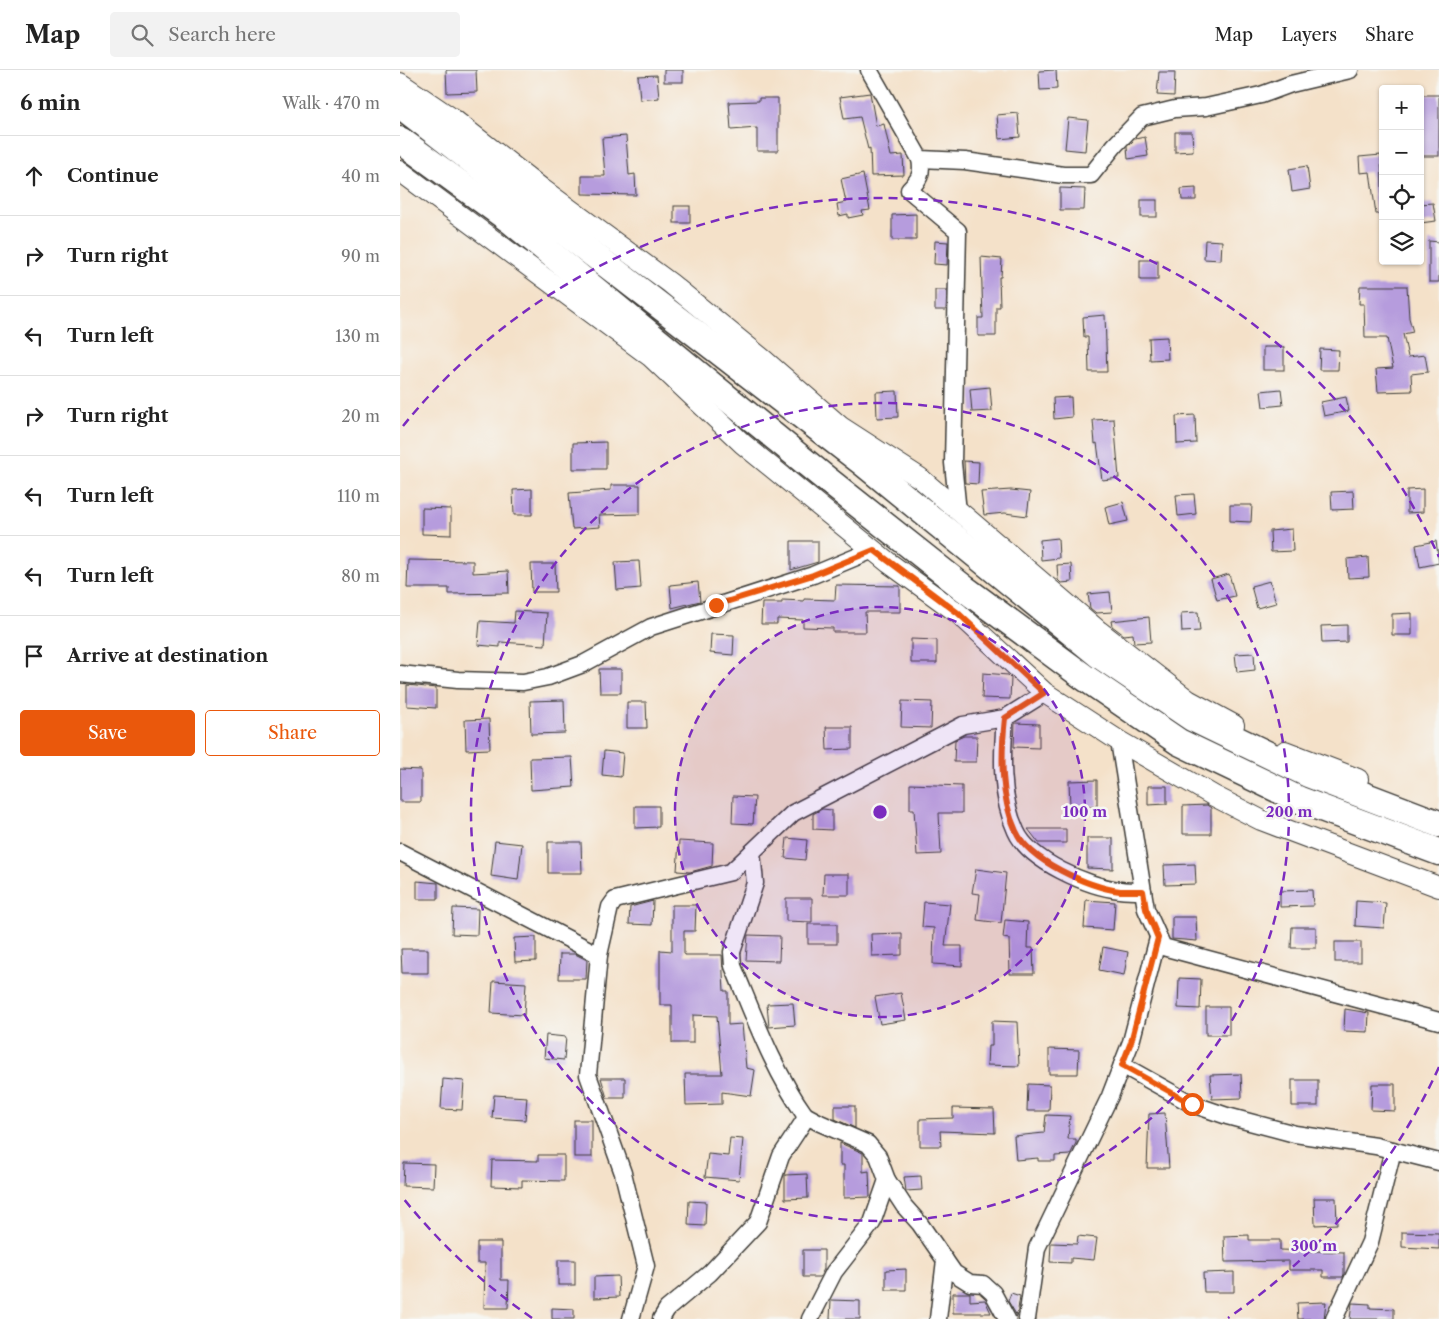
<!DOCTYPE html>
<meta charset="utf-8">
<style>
body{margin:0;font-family:"Libre Caslon Text",serif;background:#f2f2f2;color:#222}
.controls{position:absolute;right:15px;top:15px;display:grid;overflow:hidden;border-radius:5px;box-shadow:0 1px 4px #0004}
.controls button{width:45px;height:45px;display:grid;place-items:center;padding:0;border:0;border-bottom:1px solid #e0e0e0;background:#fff;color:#222;font:25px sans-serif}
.stop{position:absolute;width:15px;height:15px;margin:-11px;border:4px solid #ea580c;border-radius:50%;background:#fff}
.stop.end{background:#ea580c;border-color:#fff;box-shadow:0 1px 5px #0008}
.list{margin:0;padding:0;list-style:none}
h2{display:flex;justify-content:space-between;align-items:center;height:65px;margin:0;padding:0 20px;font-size:21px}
h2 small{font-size:16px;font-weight:400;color:#767676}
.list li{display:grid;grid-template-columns:32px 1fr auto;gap:15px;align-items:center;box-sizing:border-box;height:80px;padding:0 20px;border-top:1px solid #e0e0e0}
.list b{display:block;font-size:19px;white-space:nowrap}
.list em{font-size:16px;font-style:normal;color:#767676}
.actions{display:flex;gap:10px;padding:15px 20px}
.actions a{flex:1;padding:11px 0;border:1px solid #ea580c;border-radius:5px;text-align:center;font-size:18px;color:#ea580c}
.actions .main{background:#ea580c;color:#fff}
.icon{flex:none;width:28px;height:28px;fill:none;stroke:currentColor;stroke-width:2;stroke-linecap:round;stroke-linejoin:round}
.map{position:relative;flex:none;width:1039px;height:1249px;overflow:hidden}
header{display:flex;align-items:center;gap:30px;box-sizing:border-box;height:70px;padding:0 25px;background:#fff;border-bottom:1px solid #e0e0e0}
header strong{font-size:24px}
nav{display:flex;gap:28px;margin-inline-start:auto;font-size:18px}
.search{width:350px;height:45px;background:#f2f2f2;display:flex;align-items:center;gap:12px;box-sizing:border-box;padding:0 18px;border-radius:5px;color:#767676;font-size:19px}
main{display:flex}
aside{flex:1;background:#fff}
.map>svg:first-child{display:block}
</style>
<header>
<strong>Map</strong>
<div class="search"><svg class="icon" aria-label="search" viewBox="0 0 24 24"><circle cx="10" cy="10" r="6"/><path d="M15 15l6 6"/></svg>Search here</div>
<nav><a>Map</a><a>Layers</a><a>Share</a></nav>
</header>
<main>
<aside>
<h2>6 min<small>Walk · 470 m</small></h2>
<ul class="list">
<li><svg class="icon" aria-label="ahead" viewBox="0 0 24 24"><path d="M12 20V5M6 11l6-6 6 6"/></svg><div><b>Continue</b></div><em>40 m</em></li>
<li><svg class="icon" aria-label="right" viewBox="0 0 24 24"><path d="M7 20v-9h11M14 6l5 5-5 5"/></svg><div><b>Turn right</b></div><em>90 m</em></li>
<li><svg class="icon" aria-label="left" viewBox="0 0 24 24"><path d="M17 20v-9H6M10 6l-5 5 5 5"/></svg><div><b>Turn left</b></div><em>130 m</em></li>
<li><svg class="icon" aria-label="right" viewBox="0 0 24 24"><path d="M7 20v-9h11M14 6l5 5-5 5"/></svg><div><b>Turn right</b></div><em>20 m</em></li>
<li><svg class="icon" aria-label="left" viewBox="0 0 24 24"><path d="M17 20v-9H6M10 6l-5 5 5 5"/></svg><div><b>Turn left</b></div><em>110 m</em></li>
<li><svg class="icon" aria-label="left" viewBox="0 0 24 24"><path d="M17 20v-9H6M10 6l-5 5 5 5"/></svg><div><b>Turn left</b></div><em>80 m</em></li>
<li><svg class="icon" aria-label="arrive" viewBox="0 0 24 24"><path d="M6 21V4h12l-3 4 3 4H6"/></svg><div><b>Arrive at destination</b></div></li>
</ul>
<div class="actions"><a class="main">Save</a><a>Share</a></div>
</aside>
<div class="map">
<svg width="1039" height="1249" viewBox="0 0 1039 1249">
<rect width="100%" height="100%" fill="#f6f6f2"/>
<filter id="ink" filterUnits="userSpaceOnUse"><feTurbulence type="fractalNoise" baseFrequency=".02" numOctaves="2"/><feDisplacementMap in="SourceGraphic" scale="10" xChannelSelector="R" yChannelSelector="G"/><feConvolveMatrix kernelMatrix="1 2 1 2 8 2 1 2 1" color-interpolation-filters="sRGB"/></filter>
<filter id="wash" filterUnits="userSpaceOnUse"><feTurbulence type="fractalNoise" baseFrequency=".0096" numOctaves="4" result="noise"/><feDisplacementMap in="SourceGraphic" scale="20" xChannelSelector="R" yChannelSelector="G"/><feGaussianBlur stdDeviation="1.12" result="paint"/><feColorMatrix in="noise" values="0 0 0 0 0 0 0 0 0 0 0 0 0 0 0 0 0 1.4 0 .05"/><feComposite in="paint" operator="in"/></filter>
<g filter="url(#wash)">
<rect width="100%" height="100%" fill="#f4e1c9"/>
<g id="blocks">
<!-- building -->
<g fill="#b69cdd">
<polygon points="46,0 76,0 77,22 47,23"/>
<rect x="264" y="0" width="19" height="12"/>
<polygon points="656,0 657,19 640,20 639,1"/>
<polygon points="759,2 775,2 774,26 757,25"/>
<polygon points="257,5 259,28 240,30 238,6"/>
<polygon points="470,23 476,56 484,54 491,86 503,85 504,105 471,106 470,78 468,79 460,47 444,49 440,27"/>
<rect x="1020" y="25" width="19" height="61"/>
<polygon points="359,28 378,28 378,81 357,81 357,58 331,60 329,32 359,31"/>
<polygon points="618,43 620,67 599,69 597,45"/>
<polygon points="668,48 688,50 685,81 665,79"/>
<polygon points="775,62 792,62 793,81 775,82"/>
<polygon points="226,66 229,105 235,104 236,125 182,124 182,106 205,106 202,68"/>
<polygon points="745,67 748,86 728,89 727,77 735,69"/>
<polygon points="981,85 983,144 976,144 970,102 960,103 959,87"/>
<polygon points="907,96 910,119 892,122 889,99"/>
<polygon points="463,104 470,140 462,141 463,145 448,148 448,144 439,146 437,134 446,132 441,109"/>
<polygon points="660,118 685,119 684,140 660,140"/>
<polygon points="796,118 796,130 782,130 781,119"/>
<rect x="741" y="130" width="16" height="17"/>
<polygon points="1033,133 1036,151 1020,153 1020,134"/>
<rect x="274" y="136" width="16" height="17"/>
<polygon points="516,144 516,170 492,170 492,145"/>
<polygon points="805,170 822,171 821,190 804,189"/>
<polygon points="535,171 548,172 547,195 534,194"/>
<polygon points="1029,171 1039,172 1039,212 1029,212"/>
<polygon points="581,187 602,189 601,207 599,207 600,237 596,237 596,266 578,266 578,248 583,248"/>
<rect x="740" y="190" width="18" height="20"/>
<polygon points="960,216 1007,216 1009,248 1013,262 1003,264 1008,287 1025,285 1028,302 1011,304 1012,321 978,322 976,299 993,298 987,268 965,268 964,234 959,234"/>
<polygon points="535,220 547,220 546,240 535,240"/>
<polygon points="705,245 707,302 689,302 688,267 684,267 683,247"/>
<polygon points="767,267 768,289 750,290 749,268"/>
<rect x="863" y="277" width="21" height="23"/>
<polygon points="920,279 939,280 938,300 919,300"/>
<polygon points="590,317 592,341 572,342 570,319"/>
<polygon points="881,319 883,335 863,337 861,321"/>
<polygon points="497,321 498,347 477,348 476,322"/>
<polygon points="671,327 672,347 654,349 653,328"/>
<polygon points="946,327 949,341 924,346 921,332"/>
<polygon points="795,345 796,373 777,374 776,346"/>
<polygon points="714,349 719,408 702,410 697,373 695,374 693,350"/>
<polygon points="206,372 206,399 173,399 173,373"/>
<polygon points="564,391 579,392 578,414 565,413"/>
<polygon points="211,415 240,415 240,444 199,445 200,457 172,459 169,423 211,420"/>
<polygon points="132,419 132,445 114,445 113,420"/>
<polygon points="1023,419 1023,442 1007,443 1007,420"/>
<polygon points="611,420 630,422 627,446 605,443 584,445 581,422"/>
<polygon points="953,421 954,439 932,440 931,422"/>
<polygon points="794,424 796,444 778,446 776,425"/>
<polygon points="723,432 728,451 709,455 705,437"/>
<polygon points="830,435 852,435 851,452 830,451"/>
<polygon points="22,438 51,439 51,465 22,464"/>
<polygon points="892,459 893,481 871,482 870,461"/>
<polygon points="658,468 659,488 641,490 640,470"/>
<polygon points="391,471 418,471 418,492 391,500"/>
<polygon points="1036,471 1039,493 1020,497 1016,475"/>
<polygon points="968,487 969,507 948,508 947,489"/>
<polygon points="8,490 73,491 73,503 108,501 109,523 49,524 49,518 7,518"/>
<polygon points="239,491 241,518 217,520 215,492"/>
<polygon points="131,494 155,494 156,522 132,522"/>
<polygon points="671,494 672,512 661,513 658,510 657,495"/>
<polygon points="829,504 835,526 817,530 811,509"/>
<polygon points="870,511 876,533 857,538 851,516"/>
<polygon points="298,512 300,531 272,538 270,515"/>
<polygon points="436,515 500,516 500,542 465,542 466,562 433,562 433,558 403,557 403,550 377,549 377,554 361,554 362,533 382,533 382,530 404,531 404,529 435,530"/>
<polygon points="710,522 712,542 696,543 690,538 688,524"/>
<polygon points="115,541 147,543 145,575 100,572 100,577 78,575 80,551 114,553"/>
<polygon points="798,542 800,561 782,562 781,543"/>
<polygon points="1012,543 1012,565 992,565 992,544"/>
<polygon points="749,547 751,572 734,573 733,564 724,565 712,556 711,551"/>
<polygon points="947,555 947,572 922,573 921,556"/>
<polygon points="311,564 334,565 333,585 310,583"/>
<polygon points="511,569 537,570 537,593 511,593"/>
<polygon points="854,583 855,600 837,602 835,584"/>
<polygon points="199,599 221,599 221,623 200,623"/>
<polygon points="583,603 608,605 611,608 610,629 582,628"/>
<polygon points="7,615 36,618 36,638 7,636"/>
<polygon points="164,630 165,663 131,664 130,631"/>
<polygon points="502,631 532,632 531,658 501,657"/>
<polygon points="227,632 246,632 247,658 227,658"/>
<polygon points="89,649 90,679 66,680 65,650"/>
<polygon points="615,653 639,654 639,678 614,677"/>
<polygon points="426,657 452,657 452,679 427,680"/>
<polygon points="564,666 577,666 576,692 554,692 555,670"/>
<polygon points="204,681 223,683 221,707 202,705"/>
<polygon points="172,687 174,717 131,720 130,688"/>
<polygon points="0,699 21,700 21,732 0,732"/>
<polygon points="697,710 697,736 670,736 669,711"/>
<polygon points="510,714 562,716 562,743 539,743 541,784 517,785 514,739 510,739"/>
<polygon points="748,716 767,716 767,734 748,735"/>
<polygon points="333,726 355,727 353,754 332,753"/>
<polygon points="807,735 811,738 811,764 783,764 783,736"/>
<polygon points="235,736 259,736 259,757 235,758"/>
<polygon points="422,739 432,740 432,760 413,759 413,744"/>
<polygon points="628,759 666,759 666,773 639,773"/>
<polygon points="387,768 407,770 405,790 385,788"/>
<polygon points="687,768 713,768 713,799 687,798"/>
<polygon points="95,771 122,774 118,810 91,806"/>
<polygon points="279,771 313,773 312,796 290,802 277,801"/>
<polygon points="148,772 181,772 182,803 148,803"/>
<polygon points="795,794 796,814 765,815 764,795"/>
<polygon points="576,799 606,803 601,853 577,850 580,824 572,823"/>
<polygon points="424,804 449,804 449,825 423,825"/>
<polygon points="17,811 38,813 38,829 17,829"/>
<polygon points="912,820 913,836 880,837 880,821"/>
<polygon points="386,828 412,828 412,852 386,851"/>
<polygon points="686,830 715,832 713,860 684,858"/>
<polygon points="253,831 252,855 229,854 230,837"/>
<polygon points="956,831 986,833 984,858 955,856"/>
<polygon points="524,832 550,834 545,876 562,876 562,896 533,894 534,858 522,857"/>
<polygon points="272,835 296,835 295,861 284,861 284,885 322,885 324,921 328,921 328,955 342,954 346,998 355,1000 351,1026 322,1022 322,1034 286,1035 285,1004 322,1004 317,946 293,945 293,973 272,973 272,935 260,935 260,880 272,881"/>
<polygon points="53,838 78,839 77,865 52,864"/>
<polygon points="772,847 796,847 797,871 772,869"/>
<polygon points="605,850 628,852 627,878 633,878 634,904 610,904 609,869 603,868"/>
<rect x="408" y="854" width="29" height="20"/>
<polygon points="892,857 916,857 916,878 891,878"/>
<polygon points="502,863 502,885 472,886 471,864"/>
<polygon points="348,865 380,866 379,891 346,890"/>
<polygon points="136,867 136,891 115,892 114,868"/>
<rect x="935" y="872" width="26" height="20"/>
<polygon points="703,877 728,882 724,905 699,900"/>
<polygon points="1,879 28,879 28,903 2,903"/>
<polygon points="160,884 175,884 187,890 186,909 159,909"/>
<polygon points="779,908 801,909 800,939 778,938"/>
<polygon points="93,911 126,913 124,945 91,943"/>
<polygon points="501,923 506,950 480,954 475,927"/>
<polygon points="393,933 395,955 369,957 367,934"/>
<rect x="806" y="937" width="23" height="28"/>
<polygon points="945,939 969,943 968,962 944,961"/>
<polygon points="592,951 617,952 619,996 587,995 588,976 592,976"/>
<polygon points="146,965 166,967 164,990 144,988"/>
<polygon points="649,979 679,980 678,1004 649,1004"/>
<polygon points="841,1004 842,1028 812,1029 810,1005"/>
<polygon points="201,1008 225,1008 225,1028 207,1028"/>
<polygon points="43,1009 64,1011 62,1040 41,1039"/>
<rect x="892" y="1010" width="26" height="26"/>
<polygon points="628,1014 650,1015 649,1041 627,1041"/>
<polygon points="972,1014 995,1014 995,1041 971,1040"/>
<polygon points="94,1025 127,1027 125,1050 92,1048"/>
<polygon points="435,1036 455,1036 455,1058 435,1049"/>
<polygon points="553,1038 594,1039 595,1063 540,1061 541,1076 520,1076 520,1049 553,1048"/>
<polygon points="765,1043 769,1098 747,1098 749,1044"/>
<polygon points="646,1045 670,1046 668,1069 676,1069 676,1073 670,1085 655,1086 655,1091 638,1091 638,1088 616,1090 614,1066 644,1063"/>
<rect x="174" y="1050" width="18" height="37"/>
<polygon points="330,1068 343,1069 339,1110 305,1107 308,1084 328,1086"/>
<polygon points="440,1073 463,1083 463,1102 469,1101 470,1127 444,1128 444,1095 440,1095"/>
<polygon points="138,1085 164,1085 164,1111 122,1110 122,1117 91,1116 92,1090 138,1091"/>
<polygon points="4,1093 34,1094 33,1117 3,1116"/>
<polygon points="407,1104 408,1128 385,1129 385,1105"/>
<polygon points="521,1106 522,1120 506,1121 504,1107"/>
<polygon points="914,1128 936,1128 937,1154 915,1155"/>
<polygon points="289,1131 306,1132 305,1156 288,1155"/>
<polygon points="1002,1162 1039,1163 1039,1179 1002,1177"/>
<polygon points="849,1165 849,1170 880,1170 880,1180 944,1182 944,1204 943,1207 923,1207 923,1200 889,1200 889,1191 825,1192 824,1166"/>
<polygon points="678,1166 697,1168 694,1190 671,1188 671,1193 650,1192 651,1173 677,1174"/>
<polygon points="77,1172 101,1172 101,1210 109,1210 108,1238 84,1238 85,1193 77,1193"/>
<polygon points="403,1180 424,1180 424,1199 420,1207 403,1207"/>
<rect x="158" y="1190" width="17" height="25"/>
<polygon points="506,1199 506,1220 486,1220 486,1200"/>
<polygon points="834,1202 834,1222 804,1222 803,1203"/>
<polygon points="218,1206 219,1227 194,1228 194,1207"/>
<polygon points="553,1223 570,1223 570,1231 585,1230 591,1243 553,1243"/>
<polygon points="611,1223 620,1226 617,1246 608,1231"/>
<polygon points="431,1230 460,1231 460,1249 430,1249"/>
<polygon points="926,1232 924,1249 898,1249 897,1233"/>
<polygon points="952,1233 970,1234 970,1238 994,1239 994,1249 950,1249"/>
<polygon points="152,1238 174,1239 174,1249 152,1249"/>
</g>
</g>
</g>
<g filter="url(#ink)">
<use href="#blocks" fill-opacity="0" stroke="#3c3a36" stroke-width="1"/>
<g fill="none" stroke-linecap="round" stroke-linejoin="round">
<!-- minor casing -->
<g stroke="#3c3a36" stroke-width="19">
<g id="minor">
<polyline points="469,0 520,89 565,91 663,105 691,105 715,75 742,47 775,39 806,37 861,25 891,14 950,0"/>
<path d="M 520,89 C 523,104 519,110 509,120 L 558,161 L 553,393 L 558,442"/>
<polyline points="0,604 58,610 123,612 148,607 183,594 251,557 413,505 473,480"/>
<path d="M 645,623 L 605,648 C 602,685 600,727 616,761 C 629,791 689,817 720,820 C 727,821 735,821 743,821 L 746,839 L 763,877 L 1039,951"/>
<polyline points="719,671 743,821"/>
<polyline points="0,782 199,885"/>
<polyline points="722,995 792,1034 827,1046 895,1064 976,1076 1039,1092"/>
<polyline points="405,1045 420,1053 468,1074 478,1086 487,1110 504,1136 520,1154 554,1203 570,1213 583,1214 593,1223 607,1249"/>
<polyline points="231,1249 246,1196 223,1103 188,1005 199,885 210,837 215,830 331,802 393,743 563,655 605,648"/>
<path d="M 261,1249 L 267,1239 L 310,1203 L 358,1152 L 381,1086 L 404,1051 L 405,1045 C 373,1000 354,946 333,896 L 332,882 L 355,813 L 352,782"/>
<polyline points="410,1249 434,1202 472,1153 487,1110"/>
<polyline points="538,1249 545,1190"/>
<polyline points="627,1249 637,1178 710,1026 722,995 731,972 758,868"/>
<polyline points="934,1249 970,1172 993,1080"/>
</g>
</g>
<!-- tertiary casing -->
<g stroke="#3c3a36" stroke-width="22">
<g id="tertiary">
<polyline points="0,13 53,49 141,118 270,213 364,290 441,357 520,408 699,561 788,630 834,655"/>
<polyline points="0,101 251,287 343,374 489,493 558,543 645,623 719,671 814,726 861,750 1039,817"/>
<polyline points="885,681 958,709"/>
</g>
</g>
<!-- trunk casing -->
<g stroke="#3c3a36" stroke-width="29">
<g id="trunk">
<polyline points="0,35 462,392 699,585 792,648 908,704 1039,754"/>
<polyline points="0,70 111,151 420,404 565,519 684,607 779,672 900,730 1039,782"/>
</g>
</g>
<!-- minor -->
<use href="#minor" stroke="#fff" stroke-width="16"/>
<!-- tertiary -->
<use href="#tertiary" stroke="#fff" stroke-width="20"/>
<!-- trunk -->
<use href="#trunk" stroke="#fff" stroke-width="26"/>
</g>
</g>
<g fill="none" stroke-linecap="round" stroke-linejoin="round" filter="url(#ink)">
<!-- route -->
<path stroke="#ea580c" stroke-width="6" d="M 316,535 L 413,505 L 474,480 L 558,543 L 644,623 L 605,648 C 601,685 600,727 616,761 C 629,791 689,817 720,821 C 727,821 735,821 743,821 L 746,839 L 758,868 L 731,972 L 722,995 L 792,1034"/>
</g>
<!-- distance rings -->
<circle cx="480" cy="742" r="205" fill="#7b2cbf" fill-opacity=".12"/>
<g fill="none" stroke="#7b2cbf" stroke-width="2.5" stroke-dasharray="9 6">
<circle cx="480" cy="742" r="205"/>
<circle cx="480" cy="742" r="409"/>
<path d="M1039 997A614 614 0 0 1 828 1248M132 1248A614 614 0 0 1 3 1128M3 356A614 614 0 0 1 1039 487"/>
</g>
<circle cx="480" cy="742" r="8" fill="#7b2cbf" stroke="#f6f6f2" stroke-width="2.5"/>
<g font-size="15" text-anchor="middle" font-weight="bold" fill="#7b2cbf" stroke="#f6f6f2" stroke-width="5" stroke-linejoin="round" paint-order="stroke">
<text x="685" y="747">100 m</text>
<text x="889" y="747">200 m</text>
<text x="914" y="1181">300 m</text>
</g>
</svg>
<div class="controls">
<button>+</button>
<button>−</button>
<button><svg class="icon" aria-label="locate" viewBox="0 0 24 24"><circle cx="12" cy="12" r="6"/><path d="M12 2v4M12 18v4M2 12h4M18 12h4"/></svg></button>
<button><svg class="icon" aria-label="layers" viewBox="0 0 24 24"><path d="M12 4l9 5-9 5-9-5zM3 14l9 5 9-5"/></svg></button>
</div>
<div class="stop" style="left:792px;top:1034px"></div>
<div class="stop end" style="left:316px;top:535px"></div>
</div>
</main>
